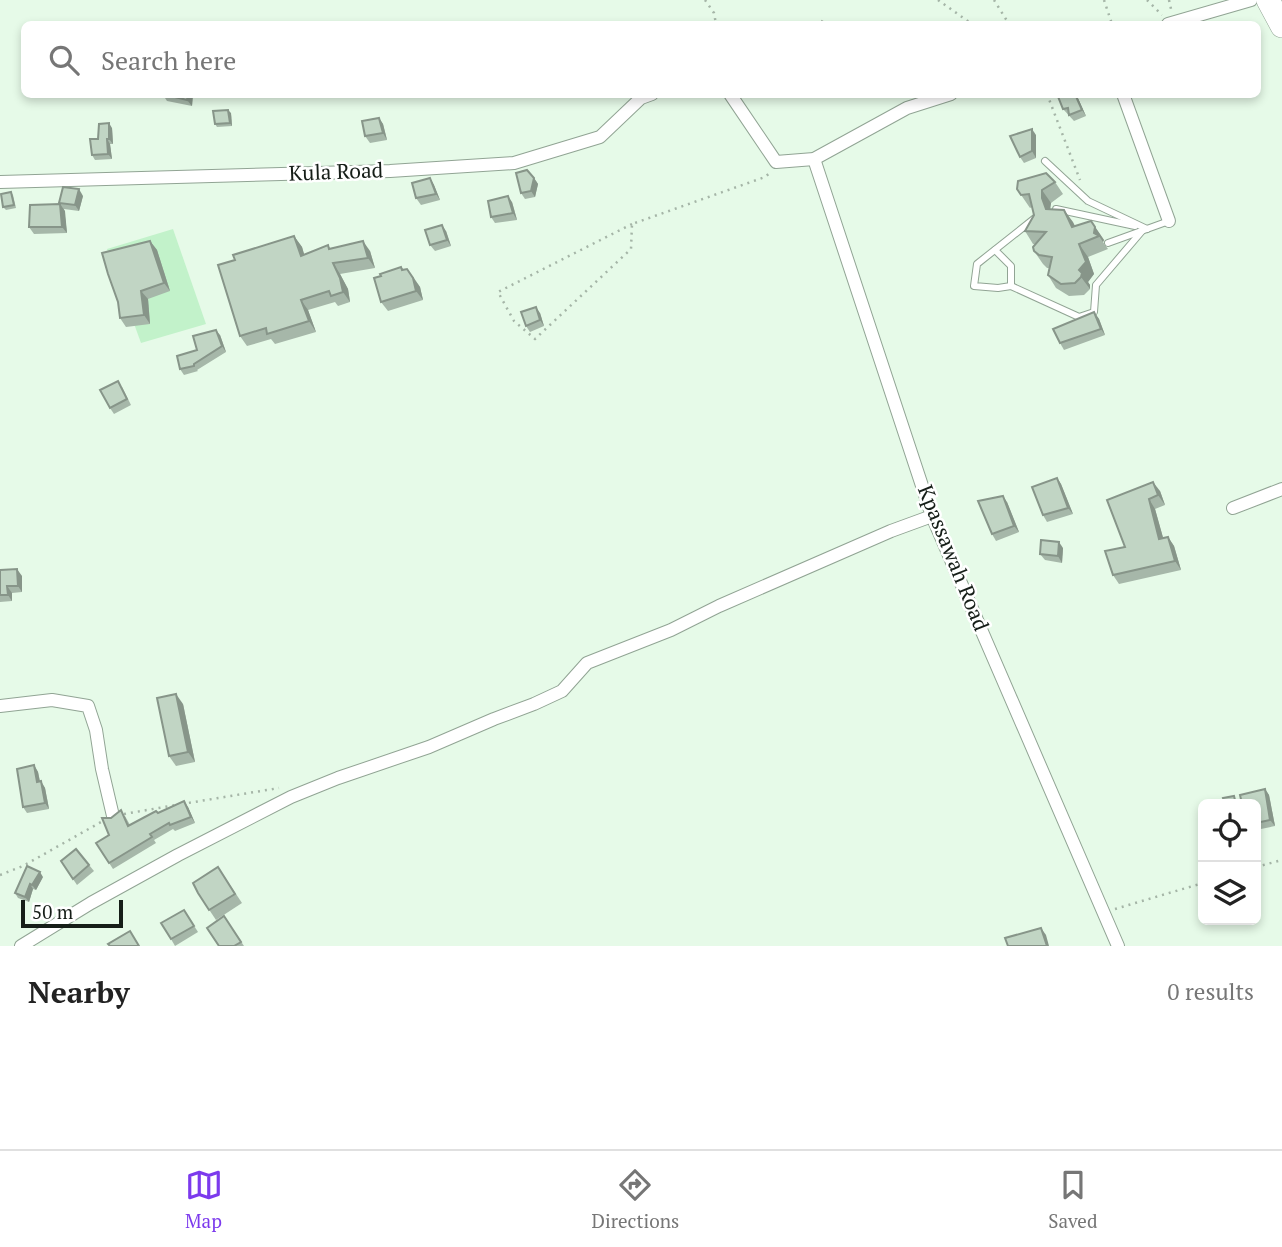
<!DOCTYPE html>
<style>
body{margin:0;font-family:"PT Serif",serif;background:#f2f2f2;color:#222}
.controls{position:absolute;right:21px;bottom:21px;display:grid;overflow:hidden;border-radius:10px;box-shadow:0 4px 10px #0003}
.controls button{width:63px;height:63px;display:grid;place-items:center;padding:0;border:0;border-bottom:2px solid #e0e0e0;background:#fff;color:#222;font:35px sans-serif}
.scale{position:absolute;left:21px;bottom:18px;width:102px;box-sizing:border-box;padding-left:7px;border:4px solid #161e18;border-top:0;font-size:19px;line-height:24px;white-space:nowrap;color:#161e18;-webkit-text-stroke:5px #fff;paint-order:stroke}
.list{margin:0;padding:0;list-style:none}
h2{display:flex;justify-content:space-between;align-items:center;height:91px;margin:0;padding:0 28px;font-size:30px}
h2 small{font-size:23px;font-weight:400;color:#767676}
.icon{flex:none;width:38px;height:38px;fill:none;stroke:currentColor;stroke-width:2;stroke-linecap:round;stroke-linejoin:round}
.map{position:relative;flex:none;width:1282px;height:946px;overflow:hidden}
.search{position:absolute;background:#fff;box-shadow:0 4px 10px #0003;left:21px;right:21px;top:21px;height:77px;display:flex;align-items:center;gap:18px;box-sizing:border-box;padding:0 24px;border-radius:10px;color:#767676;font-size:26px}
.sheet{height:203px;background:#fff}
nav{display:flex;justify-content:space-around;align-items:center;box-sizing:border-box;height:98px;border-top:2px solid #e0e0e0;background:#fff;font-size:19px;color:#767676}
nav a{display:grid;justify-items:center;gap:4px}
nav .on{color:#7c3aed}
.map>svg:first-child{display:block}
</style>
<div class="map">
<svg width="1282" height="946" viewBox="0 0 1282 946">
<rect width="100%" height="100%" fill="#e6fae8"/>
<!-- green -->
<polygon fill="#c2f2ca" points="173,229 206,324 141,343 107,249"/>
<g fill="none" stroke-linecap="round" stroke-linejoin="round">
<!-- lane casing -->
<g stroke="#91a494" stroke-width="8">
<g id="lane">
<polyline points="1045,161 1088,201 1147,229"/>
<polyline points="1056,209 1135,226"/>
<polyline points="1035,218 977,264 974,286 998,288 1011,286 1079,317 1094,312 1096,285 1142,231"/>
<polyline points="1108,243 1169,221"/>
<polyline points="995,250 1011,266 1011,286"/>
</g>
</g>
<!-- street casing -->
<g stroke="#91a494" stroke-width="14">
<g id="street">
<polyline points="1168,24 1251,0"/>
<polyline points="730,94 776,162 814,159 907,108 951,94"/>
<polyline points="1123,94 1169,221"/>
<polyline points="814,159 932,516 1118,946"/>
<polyline points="0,182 390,171 514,163 600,137 641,98 652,94"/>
<polyline points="1233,508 1282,489"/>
<polyline points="0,706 52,700 88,706 96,730 102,769 113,816"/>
<polyline points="21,946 91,903 178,855 291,797 338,778 429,747 494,719 534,704 562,691 587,663 671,630 719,606 891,531 932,516"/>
</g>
</g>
<!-- highway casing -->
<g stroke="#91a494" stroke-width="24">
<polyline id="highway" points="1268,0 1282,26"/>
</g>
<!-- path -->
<g stroke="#a5b5a7" stroke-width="2.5" stroke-dasharray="2 5" stroke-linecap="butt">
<polyline points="705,0 714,13 716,24"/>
<polyline points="938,0 972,24"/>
<polyline points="994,0 1009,24"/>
<polyline points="1104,0 1112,24"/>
<polyline points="1147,0 1162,15"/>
<polyline points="1169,0 1171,9"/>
<polyline points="821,21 828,24"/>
<polyline points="1047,94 1080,180"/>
<polyline points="632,224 498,292 514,321 535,339 631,249 632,224 765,177 771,172"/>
<polyline points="182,804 279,788"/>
<polyline points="124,814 176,805"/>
<polyline points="1256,867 1282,860"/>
<polyline points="0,875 23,866 101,822"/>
<polyline points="1115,909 1203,883"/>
</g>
<!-- lane -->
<use href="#lane" stroke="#fff" stroke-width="6"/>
<!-- street -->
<use href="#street" stroke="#fff" stroke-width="12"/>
<!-- highway -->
<use href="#highway" stroke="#fff" stroke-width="23"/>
</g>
<!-- wall -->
<g fill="#a6b7a9">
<polygon points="193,94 192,106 167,101 163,95"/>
<polygon points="1057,94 1076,94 1086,116 1074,121 1063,109"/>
<polygon points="231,113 232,126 217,127 215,124"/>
<polygon points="379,118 383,124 387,140 370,143 365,136"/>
<polygon points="112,128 113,144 110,144 112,159 95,160 92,155 98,139"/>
<polygon points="1036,135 1036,158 1024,163 1020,157"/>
<polygon points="430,178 434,185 440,200 421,205 416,198"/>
<polygon points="534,178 538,184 535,197 525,199 521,193"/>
<polygon points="1055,182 1063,194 1051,203 1050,209 1064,210 1075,226 1091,221 1100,234 1104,240 1103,242 1108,249 1088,257 1094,274 1088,282 1090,285 1090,289 1084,295 1069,296 1056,288 1048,275 1049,268 1047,268 1043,264 1034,251 1035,244 1033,244 1025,231 1034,215 1032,207 1030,208 1017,189"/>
<polygon points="11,192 13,195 16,208 6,210 3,207"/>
<polygon points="83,196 79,211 64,209 67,233 34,234 29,227 60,204 59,203"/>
<polygon points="512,202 517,220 495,223 491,217"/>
<polygon points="446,231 451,246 435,251 430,245"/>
<polygon points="294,236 302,247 304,255 328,245 330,249 370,251 375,268 340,274 348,289 350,302 338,306 335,302 308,310 316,332 275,344 271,339 247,346 240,336 235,260"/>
<polygon points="150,241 157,250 170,291 148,299 150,324 126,327 120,318"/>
<polygon points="401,267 414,278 420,287 423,300 388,311 381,302 381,276"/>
<polygon points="1094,312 1099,319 1105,335 1064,350 1060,343"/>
<polygon points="540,313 544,326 530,332 526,326"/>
<polygon points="220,335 226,352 197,370 198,371 184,375 180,369 197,350"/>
<polygon points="122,387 131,405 114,414 110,408"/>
<polygon points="1057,478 1061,484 1073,514 1047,522 1043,515"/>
<polygon points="1160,491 1165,505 1155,509 1163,538 1168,537 1174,546 1181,570 1119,584 1113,575 1125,547 1107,500"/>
<polygon points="1007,502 1019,532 996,541 992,534"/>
<polygon points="1063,548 1062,563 1045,560 1040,554"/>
<polygon points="0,570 22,576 22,592 12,593 12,601 0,602"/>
<polygon points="183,704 195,762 176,766 169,756"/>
<polygon points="34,765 38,772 40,781 45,788 49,809 27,813 23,807"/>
<polygon points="1265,789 1269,795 1275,826 1256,830 1256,804"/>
<polygon points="188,807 195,823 175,831 173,829 154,840 156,843 113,869 96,843 109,835 111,818 125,816 130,825 158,813"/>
<polygon points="61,861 89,865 94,871 77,885"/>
<polygon points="218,867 242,903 216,920 198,893"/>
<polygon points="43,877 36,890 33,889 29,902 18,898 15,893"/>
<polygon points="184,910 198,932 175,946 171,939"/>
<polygon points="224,916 244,946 219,946"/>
</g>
<!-- shaded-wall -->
<g fill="#879589">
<polygon points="188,94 193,94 192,106 187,100"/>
<polygon points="1075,94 1076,94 1086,116 1082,110"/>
<polygon points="228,110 231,113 232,126 230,123"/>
<polygon points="379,118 383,124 387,140 383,133"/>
<polygon points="109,123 112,128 113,144 109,139"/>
<polygon points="1032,129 1036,135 1036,158 1032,151"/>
<polygon points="107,139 110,144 112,159 108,154"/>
<polygon points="430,178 434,185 440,200 436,194"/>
<polygon points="534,178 538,184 535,197 531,191"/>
<polygon points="79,189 83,196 79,211 75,205"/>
<polygon points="1042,190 1051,203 1050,210 1046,209 1042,198"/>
<polygon points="508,196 512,202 517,220 513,213"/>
<polygon points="60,204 65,211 67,233 62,227"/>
<polygon points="1064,210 1073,222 1081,239 1072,227"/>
<polygon points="1091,221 1104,240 1103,242 1099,236 1094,233"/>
<polygon points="442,225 446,231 451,246 447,240"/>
<polygon points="294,236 302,247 308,267 301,256"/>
<polygon points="150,241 157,250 170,291 164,283"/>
<polygon points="363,241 370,251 375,268 368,258"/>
<polygon points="1079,244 1088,257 1094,274 1088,282 1090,285 1090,289 1081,277 1079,270"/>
<polygon points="333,263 340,274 348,289 350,302 343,292"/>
<polygon points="407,269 420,287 423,300 416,291"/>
<polygon points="141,291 148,299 150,324 144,315"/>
<polygon points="301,300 308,310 316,332 309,321"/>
<polygon points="536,307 540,313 544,326 540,320"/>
<polygon points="1094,312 1099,319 1105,335 1101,329"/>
<polygon points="216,330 220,335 226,352 222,346"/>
<polygon points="1057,478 1061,484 1073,514 1068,508"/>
<polygon points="1153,482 1160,491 1165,505 1158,495"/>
<polygon points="1003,496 1007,502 1019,532 1014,526"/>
<polygon points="1149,499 1155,509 1166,548 1159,539"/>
<polygon points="1168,537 1174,546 1181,570 1175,561"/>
<polygon points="1059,542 1063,548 1062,563 1058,556"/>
<polygon points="17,569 22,576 22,592 18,586"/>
<polygon points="7,586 12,593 12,601 8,595"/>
<polygon points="176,694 183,704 195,762 188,752"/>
<polygon points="34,765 38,772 41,788 37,782"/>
<polygon points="41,781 45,788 49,809 45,803"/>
<polygon points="1265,789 1269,795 1275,826 1270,820"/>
<polygon points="184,801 188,807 195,823 191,817"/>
<polygon points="40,872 43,877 36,890 32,885"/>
<polygon points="30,884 33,889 29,902 25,897"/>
<polygon points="1041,928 1046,935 1049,946 1047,946"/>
</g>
<!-- building -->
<g fill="#c1d5c4" stroke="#879589" stroke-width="2">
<polygon points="163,94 188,94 187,100"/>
<polygon points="1057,94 1075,94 1082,110 1069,115 1068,108 1063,109"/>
<polygon points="228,110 230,123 215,124 213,111"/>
<polygon points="379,118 383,133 365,136 362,121"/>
<polygon points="109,123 109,139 107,139 108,154 92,155 90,139 98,139 99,124"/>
<polygon points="1032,129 1032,151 1020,157 1010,136"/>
<polygon points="527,170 534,178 531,191 521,193 516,173"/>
<polygon points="1046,173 1055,182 1042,190 1042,198 1046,209 1064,210 1072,227 1091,221 1095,227 1094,233 1099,236 1079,244 1086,262 1079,270 1082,273 1081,277 1075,283 1061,284 1048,275 1052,257 1039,255 1034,251 1033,247 1046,232 1025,231 1034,215 1029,194 1021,195 1017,189 1018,181"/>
<polygon points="430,178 436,194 416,198 412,183"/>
<polygon points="63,187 79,189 75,205 59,203"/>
<polygon points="11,192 14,205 3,207 1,194"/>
<polygon points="508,196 513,213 491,217 488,201"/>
<polygon points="60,204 62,227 29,227 30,205"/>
<polygon points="442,225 447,240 430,245 425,230"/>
<polygon points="294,236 301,256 328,245 329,249 363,241 368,258 333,263 340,278 343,292 331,296 329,291 301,300 309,321 267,334 266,328 240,336 218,265 235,260 233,255"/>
<polygon points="150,241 164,283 141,291 144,315 120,318 118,302 108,274 102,253"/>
<polygon points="401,267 402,270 407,269 413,278 416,291 381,302 374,278 381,276 380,274"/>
<polygon points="536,307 540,320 526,326 521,312"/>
<polygon points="1094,312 1101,329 1060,343 1053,329"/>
<polygon points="216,330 222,346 194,364 194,366 180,369 177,356 197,350 193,336"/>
<polygon points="118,381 127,399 110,408 100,390"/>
<polygon points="1057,478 1068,508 1043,515 1032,487"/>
<polygon points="1153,482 1158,495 1149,499 1159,539 1168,537 1175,561 1113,575 1105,551 1125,547 1107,500"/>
<polygon points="1003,496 1014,526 992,534 978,501"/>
<polygon points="1041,540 1059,542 1058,556 1040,554"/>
<polygon points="17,569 18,586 7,586 8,595 0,595 0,570"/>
<polygon points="176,694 188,752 169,756 157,698"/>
<polygon points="34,765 37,782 41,781 45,803 23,807 17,769"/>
<polygon points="1265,789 1270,820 1256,823 1256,804 1242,804 1240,795"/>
<polygon points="1234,796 1236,804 1225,804 1223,798"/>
<polygon points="184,801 191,817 170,825 169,823 150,834 152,837 109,863 96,843 109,835 102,818 111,818 121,810 128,826 156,811 158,813"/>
<polygon points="76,849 89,865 73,879 61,861"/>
<polygon points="27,866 40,872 32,885 30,884 25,897 15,893"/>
<polygon points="218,867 235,894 209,910 198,893 193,883"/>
<polygon points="184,910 194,926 171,939 161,923"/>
<polygon points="224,916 241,942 234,946 219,946 207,928"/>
<polygon points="1041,928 1047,946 1008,946 1005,938"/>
<polygon points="130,931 139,946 110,946 108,944"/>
</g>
<g text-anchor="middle" stroke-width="5" stroke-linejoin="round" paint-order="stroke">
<!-- street labels -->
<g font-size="21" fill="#161e18" stroke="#fff">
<text transform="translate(336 172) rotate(-2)" y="7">Kula Road</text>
<text transform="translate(953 558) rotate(68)" y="7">Kpassawah Road</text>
</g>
</g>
</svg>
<div class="controls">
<button><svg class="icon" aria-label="locate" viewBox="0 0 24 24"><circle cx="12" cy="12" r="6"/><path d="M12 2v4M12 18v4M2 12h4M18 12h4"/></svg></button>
<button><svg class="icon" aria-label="layers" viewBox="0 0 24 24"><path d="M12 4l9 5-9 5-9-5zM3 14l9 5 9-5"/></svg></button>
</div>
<div class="scale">50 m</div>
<div class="search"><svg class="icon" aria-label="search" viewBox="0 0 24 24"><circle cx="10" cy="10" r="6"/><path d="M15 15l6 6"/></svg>Search here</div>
</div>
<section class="sheet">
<h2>Nearby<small>0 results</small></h2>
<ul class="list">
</ul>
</section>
<nav>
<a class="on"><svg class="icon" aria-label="map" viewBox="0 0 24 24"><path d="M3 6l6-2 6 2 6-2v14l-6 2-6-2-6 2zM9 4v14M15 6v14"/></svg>Map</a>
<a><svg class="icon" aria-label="directions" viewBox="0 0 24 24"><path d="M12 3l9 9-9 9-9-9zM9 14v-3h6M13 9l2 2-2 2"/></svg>Directions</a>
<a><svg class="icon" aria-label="saved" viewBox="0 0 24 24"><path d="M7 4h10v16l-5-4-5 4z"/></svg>Saved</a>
</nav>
